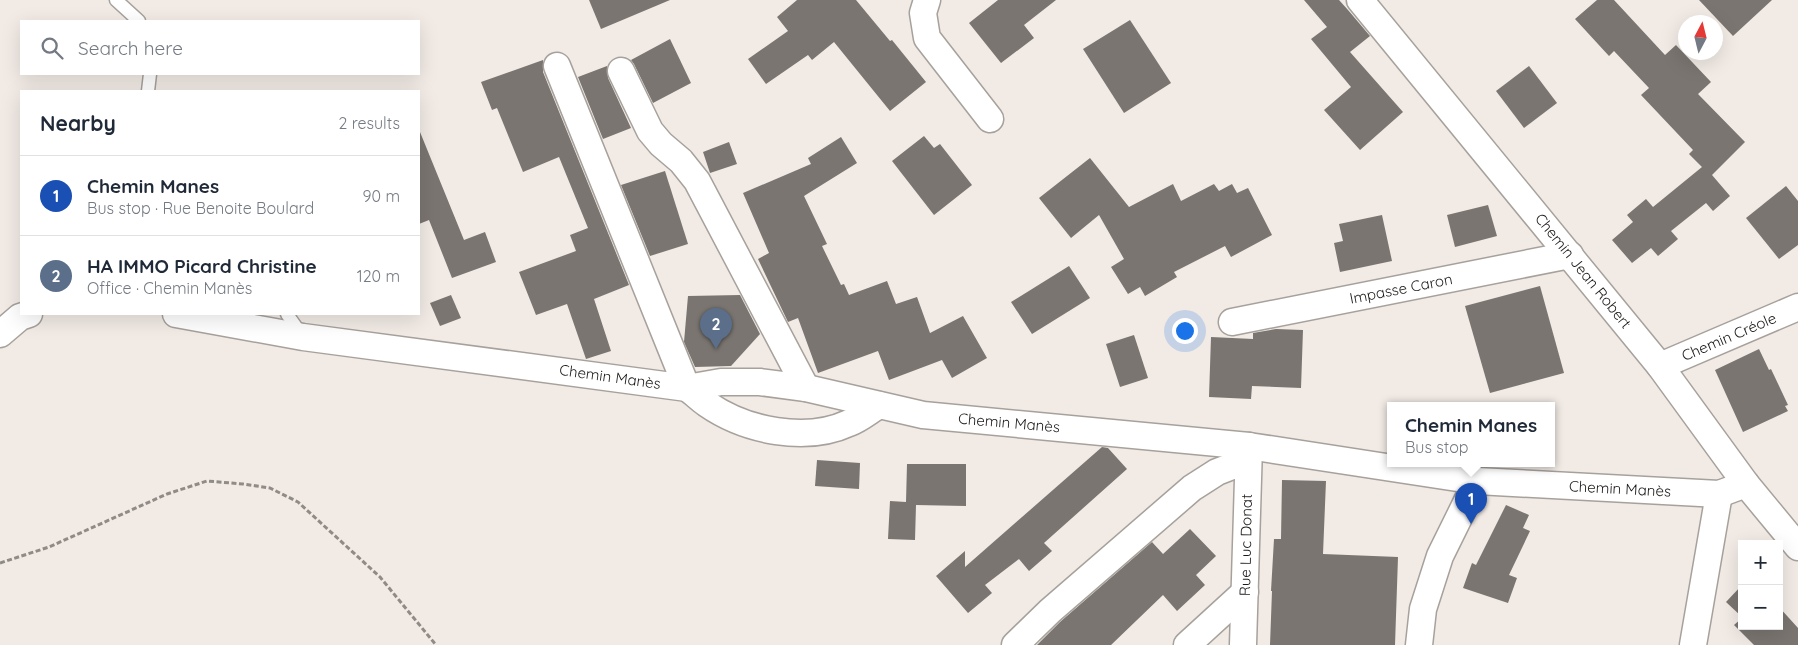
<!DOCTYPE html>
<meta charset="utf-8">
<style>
body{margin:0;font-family:Quicksand,sans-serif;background:#f6f6f7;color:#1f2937}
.controls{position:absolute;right:15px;bottom:15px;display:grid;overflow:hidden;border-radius:0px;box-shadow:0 5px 20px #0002}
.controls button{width:45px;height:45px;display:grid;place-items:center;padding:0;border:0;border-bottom:1px solid #e0e1e3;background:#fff;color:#1f2937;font:25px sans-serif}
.compass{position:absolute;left:1678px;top:15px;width:45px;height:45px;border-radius:50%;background:#fff;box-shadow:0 5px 20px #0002;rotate:7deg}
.you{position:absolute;left:1184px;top:330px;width:18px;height:18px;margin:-12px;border:4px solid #fff;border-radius:50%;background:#1a73e8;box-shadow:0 0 0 8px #1a73e833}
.badge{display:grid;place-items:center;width:32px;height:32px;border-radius:50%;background:#a6692d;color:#fff;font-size:16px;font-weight:700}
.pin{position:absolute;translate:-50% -41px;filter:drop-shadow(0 1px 2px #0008)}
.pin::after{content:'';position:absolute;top:26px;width:18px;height:15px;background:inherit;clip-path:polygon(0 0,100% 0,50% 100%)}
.popup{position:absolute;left:1387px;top:402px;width:168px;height:65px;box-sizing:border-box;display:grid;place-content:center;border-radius:0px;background:#fff;filter:drop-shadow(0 1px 4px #0005);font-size:16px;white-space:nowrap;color:#747a83}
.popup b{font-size:19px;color:#1f2937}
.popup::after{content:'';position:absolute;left:50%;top:100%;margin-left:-10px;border:10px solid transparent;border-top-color:#fff}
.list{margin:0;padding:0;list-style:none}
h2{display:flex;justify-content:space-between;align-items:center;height:65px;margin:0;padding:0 20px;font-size:21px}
h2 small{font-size:16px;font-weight:400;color:#747a83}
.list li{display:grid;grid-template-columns:32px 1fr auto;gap:15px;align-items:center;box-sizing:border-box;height:80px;padding:0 20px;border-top:1px solid #e0e1e3}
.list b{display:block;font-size:19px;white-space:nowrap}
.list p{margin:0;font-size:16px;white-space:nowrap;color:#747a83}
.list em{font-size:16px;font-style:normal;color:#747a83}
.icon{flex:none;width:28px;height:28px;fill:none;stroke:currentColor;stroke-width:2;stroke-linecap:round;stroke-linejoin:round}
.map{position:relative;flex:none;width:1798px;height:645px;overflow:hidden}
.search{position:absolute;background:#fff;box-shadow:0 5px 20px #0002;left:20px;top:20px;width:400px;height:55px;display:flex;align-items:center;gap:12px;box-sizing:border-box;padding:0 18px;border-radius:0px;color:#747a83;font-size:19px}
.panel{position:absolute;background:#fff;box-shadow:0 5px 20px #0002;left:20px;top:90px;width:400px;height:225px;border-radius:0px}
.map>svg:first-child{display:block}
</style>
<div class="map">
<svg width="1798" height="645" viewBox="0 0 1798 645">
<rect width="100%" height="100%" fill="#f1eae5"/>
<!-- building -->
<g fill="#7a7570">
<polygon points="589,0 670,0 601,29"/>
<polygon points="797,0 856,0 890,41 892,40 926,82 890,111 834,42 812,60 808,55 766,84 748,59 788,31 777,17"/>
<polygon points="998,0 1056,0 1024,25 1034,38 1001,63 969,23"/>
<polygon points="1304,0 1339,0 1348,10 1370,36 1350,52 1403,112 1360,150 1324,110 1351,87 1311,39 1327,27"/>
<polygon points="1597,0 1614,0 1665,55 1676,45 1711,82 1698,94 1745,142 1712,175 1730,196 1713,211 1706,203 1671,231 1678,239 1658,256 1651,248 1632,263 1612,240 1633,222 1627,215 1646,199 1653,207 1702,167 1689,154 1693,150 1641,95 1649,88 1614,51 1609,56 1575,19"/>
<polygon points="1699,0 1772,0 1733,36"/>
<polygon points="1130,20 1171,83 1124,113 1083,49"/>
<polygon points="670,39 691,83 653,103 634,64 631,60"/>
<polygon points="543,60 543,72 629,285 594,299 611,351 586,359 567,304 536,315 519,272 576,251 570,235 588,228 559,157 523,172 497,108 492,110 481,82"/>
<polygon points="607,66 608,78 631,128 603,139 578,77"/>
<polygon points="1529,66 1557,103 1524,128 1496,91"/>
<polygon points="419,132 420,132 464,240 485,232 496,262 452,278 429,220 419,224"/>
<polygon points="924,136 934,148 940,144 972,185 934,215 892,161"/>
<polygon points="841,137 857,163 804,196 827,244 822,246 841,285 844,284 849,295 887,281 896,304 917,297 930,333 963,316 987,358 952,378 942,360 889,380 878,351 818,373 798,318 788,322 758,259 769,253 743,193 811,164 808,158"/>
<polygon points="729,142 737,164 710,173 703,152"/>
<polygon points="1090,158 1129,207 1173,184 1181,201 1214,184 1219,191 1232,184 1237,193 1248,188 1272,235 1231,257 1225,246 1174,272 1177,277 1145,296 1140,287 1128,294 1111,267 1124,259 1099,215 1071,238 1039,198"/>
<polygon points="665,171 688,244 650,256 621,185"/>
<polygon points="1786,186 1798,201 1798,245 1779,259 1746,218"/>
<polygon points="1488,205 1497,236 1455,247 1447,215"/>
<polygon points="1382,215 1392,261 1340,272 1334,243 1343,241 1339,224"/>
<polygon points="1069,266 1090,298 1032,334 1011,302"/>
<polygon points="1540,286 1564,373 1490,393 1465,306"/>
<polygon points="451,295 461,318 440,326 430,303"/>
<polygon points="740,295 760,334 731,366 695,367 684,342 688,296"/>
<polygon points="1276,329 1303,330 1301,388 1252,386 1251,399 1209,397 1211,337 1253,339 1253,333"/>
<polygon points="1134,335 1148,378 1120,387 1106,344"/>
<polygon points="1759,349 1769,370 1771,369 1788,405 1785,406 1788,411 1743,432 1715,370"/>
<polygon points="1102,447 1108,448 1127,469 1044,543 1052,551 1029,571 1019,559 985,585 992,593 968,613 936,576 965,551 965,567"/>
<polygon points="817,460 860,463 859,489 815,486"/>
<polygon points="907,464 966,464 966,506 916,505 915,540 888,539 890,501 906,502"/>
<polygon points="1282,480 1326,481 1323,554 1398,557 1395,645 1270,645 1272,591 1271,591 1274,539 1281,539"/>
<polygon points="1506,505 1529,515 1523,528 1530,531 1509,575 1517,578 1508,603 1463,588 1472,563 1476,565"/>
<polygon points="1190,529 1216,556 1196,575 1205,585 1177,611 1163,595 1111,645 1037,645 1060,622 1152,542 1163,554"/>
<polygon points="1742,585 1742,617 1726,602"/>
<polygon points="1779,607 1798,628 1798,645 1754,645 1734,625 1742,618 1742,626 1779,626"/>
</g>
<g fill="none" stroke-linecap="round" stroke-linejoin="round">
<!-- service casing -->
<g stroke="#a7a19c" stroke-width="15">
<g id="service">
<polyline points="116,0 139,21"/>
<polyline points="148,91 150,74"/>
<polyline points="287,314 301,334"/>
</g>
</g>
<!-- minor casing -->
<g stroke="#a7a19c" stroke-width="29">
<g id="minor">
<polyline points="927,0 923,13 927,38 990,119"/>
<polyline points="1360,0 1660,366 1746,484 1798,547"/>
<path d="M 557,66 L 687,388 C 694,393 700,399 707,404 C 746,431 806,443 849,423 C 860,419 869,411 879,405"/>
<polyline points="621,71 650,131 661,144 681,161 697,181 806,388"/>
<polyline points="176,314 303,337 687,388 721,382 760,382 806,388 923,415 1249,446 1477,481 1719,494 1746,484"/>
<polyline points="1232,322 1570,255"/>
<polyline points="0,334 20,317 29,314"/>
<polyline points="1660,366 1798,307"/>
<polyline points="1015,645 1050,611 1192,488 1217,472 1248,460"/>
<polyline points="1187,645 1245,592"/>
<polyline points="1243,645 1249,446"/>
<polyline points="1419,645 1423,609 1440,556 1477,481"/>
<polyline points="1693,645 1719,494"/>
</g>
</g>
<!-- path -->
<polyline stroke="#908b87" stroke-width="3" stroke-dasharray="5 2.5" stroke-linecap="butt" points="0,563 49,547 167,494 207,481 243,484 270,488 298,502 380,577 436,645"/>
<!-- service -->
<use href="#service" stroke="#fff" stroke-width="12"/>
<!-- minor -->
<use href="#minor" stroke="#fff" stroke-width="26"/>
</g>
<g text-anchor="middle" stroke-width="5" stroke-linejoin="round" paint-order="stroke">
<!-- street labels -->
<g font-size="15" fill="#1c1a18" stroke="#fff">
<text transform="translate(1583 271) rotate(51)" y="5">Chemin Jean Robert</text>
<text transform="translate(1401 289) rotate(-11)" y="5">Impasse Caron</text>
<text transform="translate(1729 337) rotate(-23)" y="5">Chemin Créole</text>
<text transform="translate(610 377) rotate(8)" y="5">Chemin Manès</text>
<text transform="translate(1009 423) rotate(5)" y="5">Chemin Manès</text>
<text transform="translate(1620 489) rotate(3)" y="5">Chemin Manès</text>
<text transform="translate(1246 545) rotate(-89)" y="5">Rue Luc Donat</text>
</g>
</g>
</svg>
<div class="controls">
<button>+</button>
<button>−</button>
</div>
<svg class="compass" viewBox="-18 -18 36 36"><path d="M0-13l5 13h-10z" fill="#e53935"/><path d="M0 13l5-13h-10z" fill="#747a83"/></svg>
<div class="you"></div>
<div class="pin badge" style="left:1471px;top:524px;background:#1a4fb4">1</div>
<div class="popup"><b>Chemin Manes</b>Bus stop</div>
<div class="pin badge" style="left:716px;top:349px;background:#5c6f8a">2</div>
<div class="search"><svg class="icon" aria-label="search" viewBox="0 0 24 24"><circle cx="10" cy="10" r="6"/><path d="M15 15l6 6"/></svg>Search here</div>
<section class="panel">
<h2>Nearby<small>2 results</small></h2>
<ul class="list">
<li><span class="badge" style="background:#1a4fb4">1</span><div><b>Chemin Manes</b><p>Bus stop · Rue Benoite Boulard</p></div><em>90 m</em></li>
<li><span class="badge" style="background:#5c6f8a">2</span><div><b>HA IMMO Picard Christine</b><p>Office · Chemin Manès</p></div><em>120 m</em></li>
</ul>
</section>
</div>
